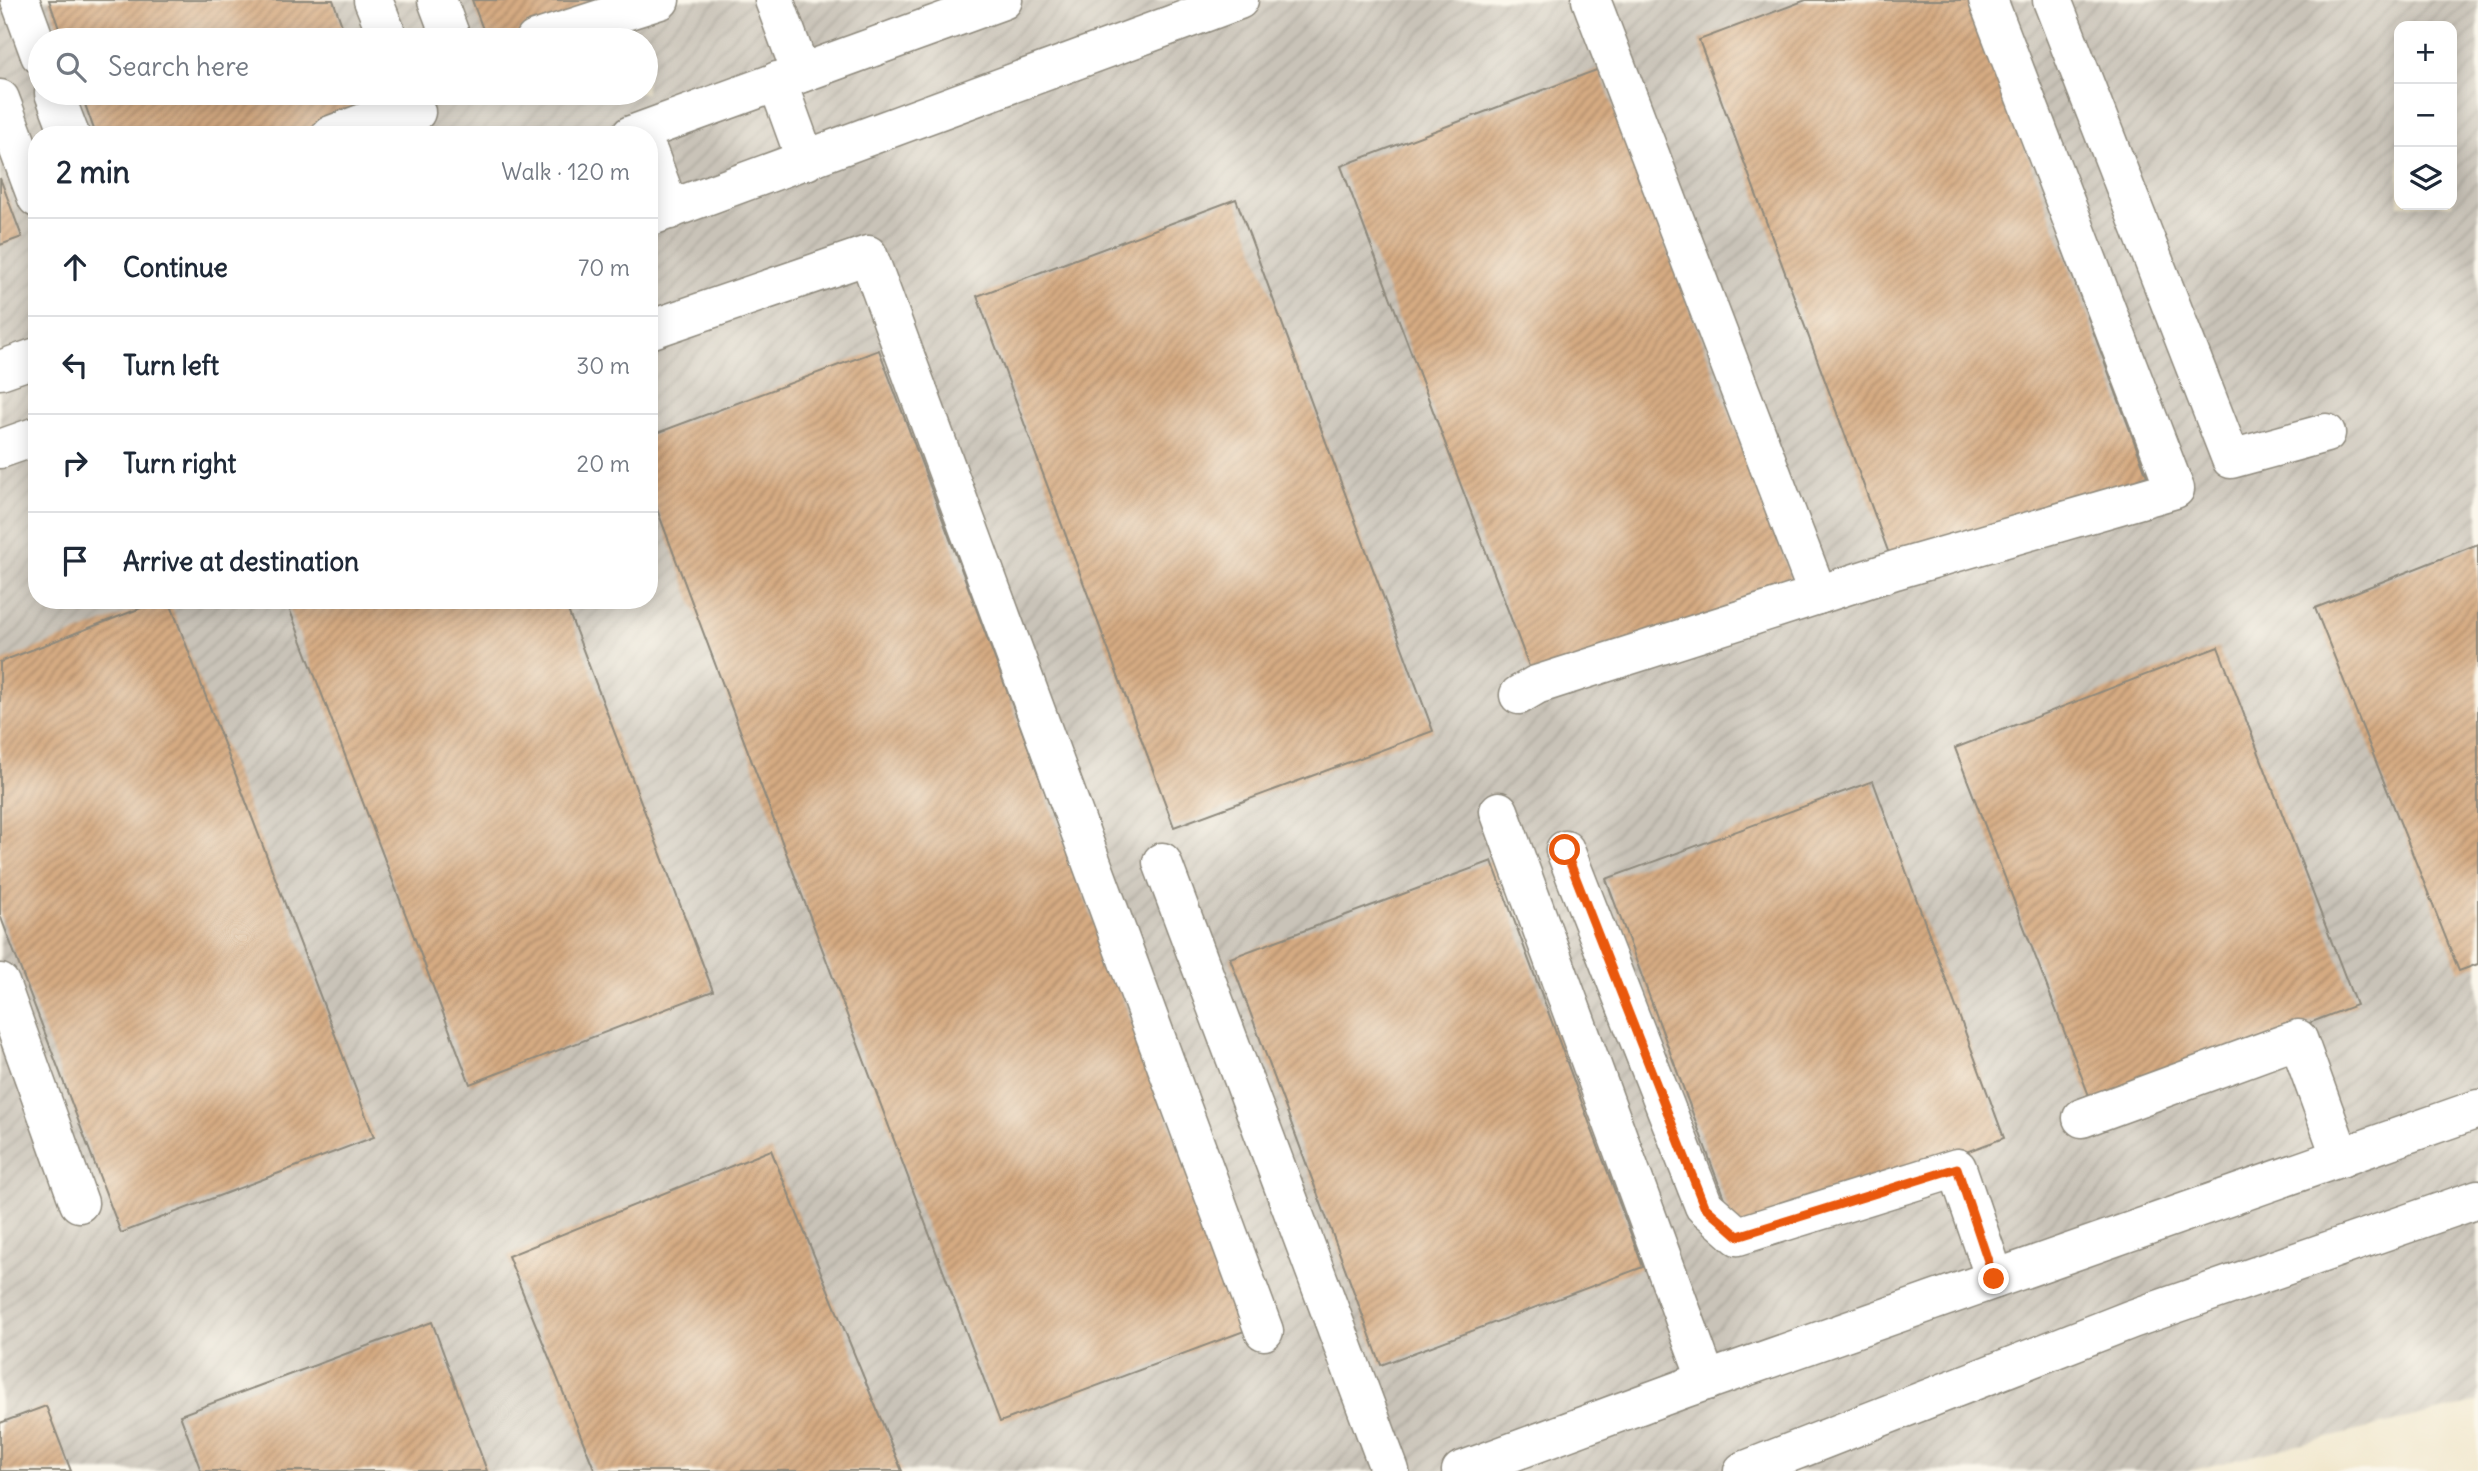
<!DOCTYPE html>
<meta charset="utf-8">
<style>
body{margin:0;font-family:Delius,sans-serif;background:#f6f6f7;color:#1f2937}
.controls{position:absolute;right:21px;top:21px;display:grid;overflow:hidden;border-radius:14px;box-shadow:0 4px 18px #0003}
.controls button{width:63px;height:63px;display:grid;place-items:center;padding:0;border:0;border-bottom:2px solid #e0e1e3;background:#fff;color:#1f2937;font:35px sans-serif}
.stop{position:absolute;width:21px;height:21px;margin:-16px;border:5px solid #ea580c;border-radius:50%;background:#fff}
.stop.end{background:#ea580c;border-color:#fff;box-shadow:0 2px 7px #0008}
.list{margin:0;padding:0;list-style:none}
h2{display:flex;justify-content:space-between;align-items:center;height:91px;margin:0;padding:0 28px;font-size:30px}
h2 small{font-size:23px;font-weight:400;color:#747a83}
.list li{display:grid;grid-template-columns:46px 1fr auto;gap:21px;align-items:center;box-sizing:border-box;height:98px;padding:0 28px;border-top:2px solid #e0e1e3}
.list b{display:block;font-size:26px;white-space:nowrap}
.list em{font-size:23px;font-style:normal;color:#747a83}
.icon{flex:none;width:38px;height:38px;fill:none;stroke:currentColor;stroke-width:2;stroke-linecap:round;stroke-linejoin:round}
.map{position:relative;flex:none;width:2478px;height:1471px;overflow:hidden}
.search{position:absolute;background:#fff;box-shadow:0 4px 18px #0003;left:28px;top:28px;width:630px;height:77px;display:flex;align-items:center;gap:18px;box-sizing:border-box;padding:0 24px;border-radius:38px;color:#747a83;font-size:26px}
.panel{position:absolute;background:#fff;box-shadow:0 4px 18px #0003;left:28px;top:126px;width:630px;height:483px;border-radius:28px}
.map>svg:first-child{display:block}
</style>
<div class="map">
<svg width="2478" height="1471" viewBox="0 0 2478 1471">
<defs>
<pattern id="industrial-furrows" width="10" height="10" patternUnits="userSpaceOnUse" patternTransform="scale(1.75)"><rect width="10" height="10" fill="#c9c3b8"/><path d="M-1 1l2-2M0 10L10 0M9 11l2-2" fill="none" stroke="#ada89e"/></pattern>
<pattern id="building-hatch" width="6" height="6" patternUnits="userSpaceOnUse" patternTransform="scale(1.75)"><rect width="6" height="6" fill="#d6ab82"/><path d="M-1 1l2-2M0 6l6-6M5 7l2-2" fill="none" stroke="#ae8b6b"/></pattern>
</defs>
<rect width="100%" height="100%" fill="#fbf7ec"/>
<filter id="ink" filterUnits="userSpaceOnUse"><feTurbulence type="fractalNoise" baseFrequency=".0143" numOctaves="2"/><feDisplacementMap in="SourceGraphic" scale="14" xChannelSelector="R" yChannelSelector="G"/><feConvolveMatrix kernelMatrix="1 2 1 2 8 2 1 2 1" color-interpolation-filters="sRGB"/></filter>
<filter id="wash" filterUnits="userSpaceOnUse"><feTurbulence type="fractalNoise" baseFrequency=".00686" numOctaves="4" result="noise"/><feDisplacementMap in="SourceGraphic" scale="28" xChannelSelector="R" yChannelSelector="G"/><feGaussianBlur stdDeviation="1.57" result="paint"/><feColorMatrix in="noise" values="0 0 0 0 0 0 0 0 0 0 0 0 0 0 0 0 0 1.4 0 .05"/><feComposite in="paint" operator="in"/></filter>
<g filter="url(#wash)">
<rect width="100%" height="100%" fill="#f1e7cc"/>
<!-- industrial -->
<path fill="url(#industrial-furrows)" fill-rule="evenodd" d="M 0,0 L 2478,0 L 2478,1402 L 2189,1471 L 0,1471 ZM 2399,26 L 2452,26 L 2452,205 L 2399,205 ZM 40,40 L 646,40 L 646,93 L 40,93 ZM 37,135 L 649,135 L 649,600 L 37,600 Z"/>
<g id="blocks">
<!-- building -->
<g fill="url(#building-hatch)">
<polygon points="49,0 333,0 347,40 63,40"/>
<polygon points="472,0 633,0 528,40 487,40"/>
<polygon points="1806,0 1970,0 2147,476 1895,570 1699,40"/>
<polygon points="1599,69 1795,587 1536,685 1341,166"/>
<polygon points="81,93 365,93 374,119 328,135 96,135"/>
<polygon points="0,178 22,237 0,245"/>
<polygon points="1236,199 1433,731 1174,827 977,296"/>
<polygon points="879,350 1247,1330 1000,1422 649,488 649,436"/>
<polygon points="2478,544 2478,964 2459,971 2315,608"/>
<polygon points="162,600 169,600 374,1137 121,1233 0,915 0,662"/>
<polygon points="286,600 564,600 713,991 470,1084"/>
<polygon points="2218,647 2356,1005 2093,1106 1955,748"/>
<polygon points="1873,781 2004,1138 1738,1236 1606,879"/>
<polygon points="1492,861 1643,1267 1381,1365 1230,958"/>
<polygon points="771,1150 902,1471 595,1471 508,1256"/>
<polygon points="432,1322 487,1471 201,1471 180,1415"/>
<polygon points="46,1406 71,1471 0,1471 0,1423"/>
</g>
</g>
</g>
<g filter="url(#ink)">
<use href="#blocks" fill-opacity="0" stroke="#8e897c" stroke-width="2"/>
<g fill="none" stroke-linecap="round" stroke-linejoin="round">
<!-- minor casing -->
<g stroke="#8e897c" stroke-width="41">
<g id="minor">
<polyline points="20,0 40,55"/>
<polyline points="373,0 389,40"/>
<polyline points="437,0 452,40"/>
<polyline points="774,0 801,73"/>
<polyline points="2052,0 2231,459 2326,433"/>
<polyline points="535,40 660,0"/>
<polyline points="777,81 806,161"/>
<polyline points="54,93 70,135"/>
<polyline points="0,99 37,198"/>
<polyline points="331,135 374,119 416,112"/>
<polyline points="631,135 1003,0"/>
<polyline points="649,154 670,210"/>
<polyline points="649,217 1239,0"/>
<polyline points="649,330 868,255 1264,1331"/>
<polyline points="0,370 37,357"/>
<polyline points="0,449 37,436"/>
<polyline points="1818,595 1895,570 2175,489 1988,0"/>
<polyline points="1519,695 1536,685 1818,595 1591,0"/>
<polyline points="1499,811 1707,1381"/>
<polyline points="1565,850 1704,1206 1738,1236 1957,1168 1995,1279"/>
<polyline points="1162,862 1390,1471"/>
<polyline points="0,983 79,1203"/>
<polyline points="2082,1118 2298,1039 2341,1158"/>
<polyline points="1461,1471 1683,1389 2478,1109"/>
<polyline points="1743,1471 2132,1319 2478,1199"/>
</g>
</g>
<!-- minor -->
<use href="#minor" stroke="#fff" stroke-width="38"/>
</g>
</g>
<g fill="none" stroke-linecap="round" stroke-linejoin="round" filter="url(#ink)">
<!-- route -->
<polyline stroke="#ea580c" stroke-width="9" points="1565,850 1704,1206 1738,1236 1957,1168 1994,1279"/>
</g>
</svg>
<div class="controls">
<button>+</button>
<button>−</button>
<button><svg class="icon" aria-label="layers" viewBox="0 0 24 24"><path d="M12 4l9 5-9 5-9-5zM3 14l9 5 9-5"/></svg></button>
</div>
<div class="stop" style="left:1565px;top:850px"></div>
<div class="stop end" style="left:1994px;top:1279px"></div>
<div class="search"><svg class="icon" aria-label="search" viewBox="0 0 24 24"><circle cx="10" cy="10" r="6"/><path d="M15 15l6 6"/></svg>Search here</div>
<section class="panel">
<h2>2 min<small>Walk · 120 m</small></h2>
<ul class="list">
<li><svg class="icon" aria-label="ahead" viewBox="0 0 24 24"><path d="M12 20V5M6 11l6-6 6 6"/></svg><div><b>Continue</b></div><em>70 m</em></li>
<li><svg class="icon" aria-label="left" viewBox="0 0 24 24"><path d="M17 20v-9H6M10 6l-5 5 5 5"/></svg><div><b>Turn left</b></div><em>30 m</em></li>
<li><svg class="icon" aria-label="right" viewBox="0 0 24 24"><path d="M7 20v-9h11M14 6l5 5-5 5"/></svg><div><b>Turn right</b></div><em>20 m</em></li>
<li><svg class="icon" aria-label="arrive" viewBox="0 0 24 24"><path d="M6 21V4h12l-3 4 3 4H6"/></svg><div><b>Arrive at destination</b></div></li>
</ul>
</section>
</div>
